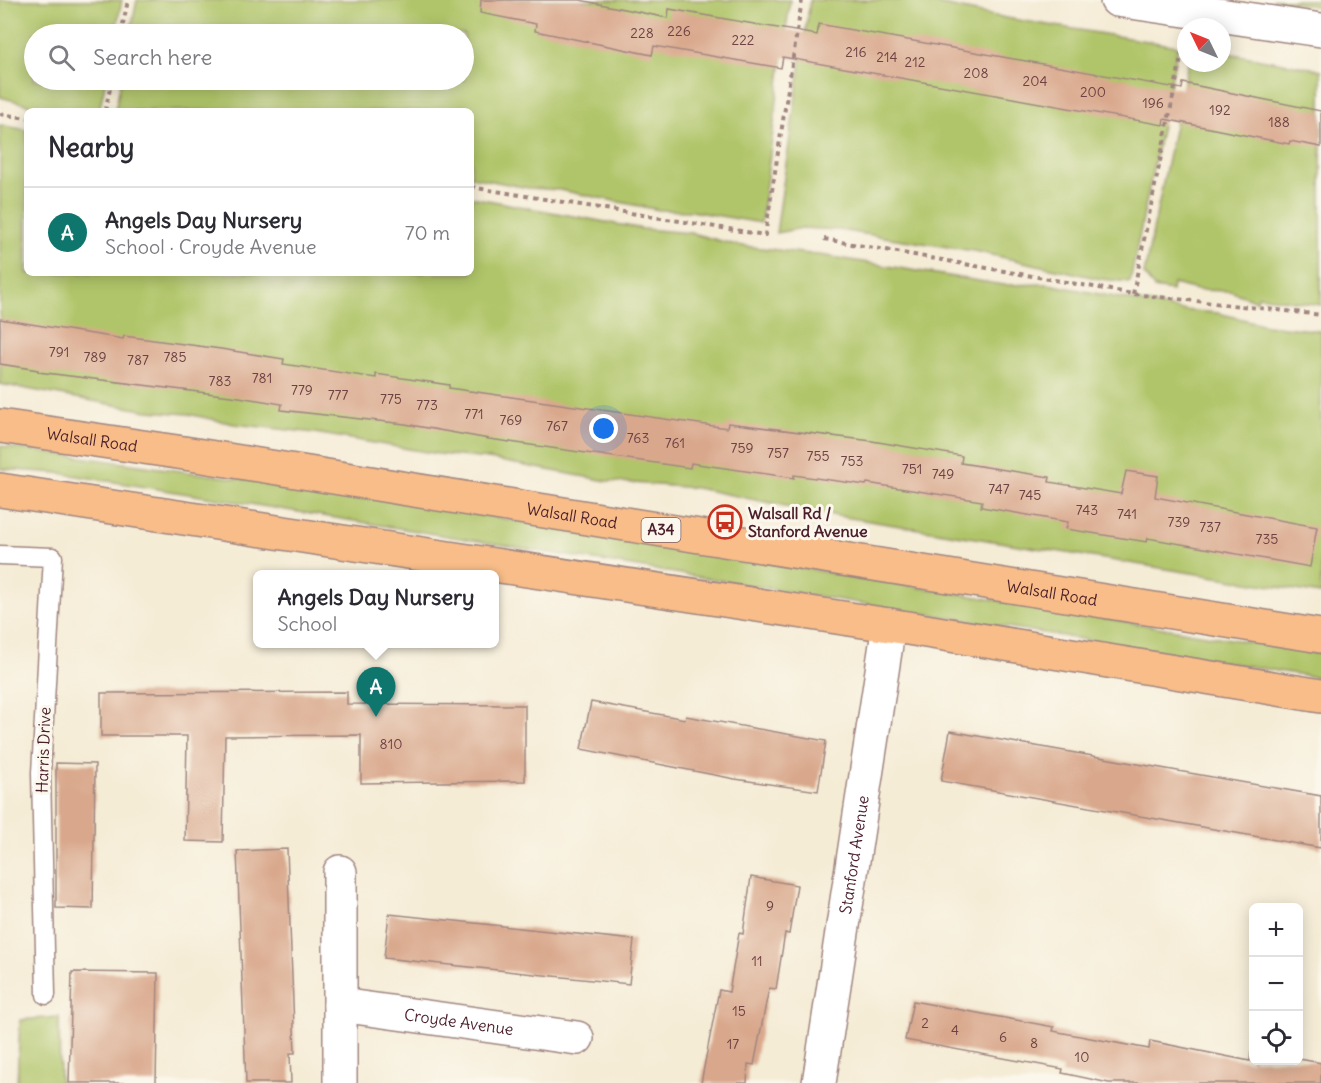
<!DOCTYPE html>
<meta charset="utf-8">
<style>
body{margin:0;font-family:Delius,sans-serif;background:#f2f2f3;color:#2b2b33}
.controls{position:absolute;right:18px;bottom:18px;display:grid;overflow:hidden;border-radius:9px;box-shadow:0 3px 15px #0003}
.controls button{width:54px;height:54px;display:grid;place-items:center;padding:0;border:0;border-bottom:2px solid #e1e1e2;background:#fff;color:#2b2b33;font:30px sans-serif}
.compass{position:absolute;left:1177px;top:18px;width:54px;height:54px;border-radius:50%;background:#fff;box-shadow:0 3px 15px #0003;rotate:313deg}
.you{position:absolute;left:604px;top:429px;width:21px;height:21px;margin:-15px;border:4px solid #fff;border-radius:50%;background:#1a73e8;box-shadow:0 0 0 9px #1a73e833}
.badge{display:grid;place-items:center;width:39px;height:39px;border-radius:50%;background:#0f766e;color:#fff;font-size:20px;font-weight:700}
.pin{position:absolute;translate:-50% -50px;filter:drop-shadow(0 2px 3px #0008)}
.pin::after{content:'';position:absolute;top:32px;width:21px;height:18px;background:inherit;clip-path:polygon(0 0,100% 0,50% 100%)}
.popup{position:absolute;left:253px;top:570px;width:246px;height:78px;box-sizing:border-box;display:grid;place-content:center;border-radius:9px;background:#fff;filter:drop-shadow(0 2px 4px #0005);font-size:20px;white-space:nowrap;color:#7c7c81}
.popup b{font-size:22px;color:#2b2b33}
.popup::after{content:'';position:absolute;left:50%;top:100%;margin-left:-12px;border:12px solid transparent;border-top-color:#fff}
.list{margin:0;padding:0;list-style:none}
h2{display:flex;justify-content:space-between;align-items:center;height:78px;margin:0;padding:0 24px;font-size:26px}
h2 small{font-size:20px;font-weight:400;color:#7c7c81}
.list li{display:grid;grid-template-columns:39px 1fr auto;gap:18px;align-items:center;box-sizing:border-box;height:90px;padding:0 24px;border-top:2px solid #e1e1e2}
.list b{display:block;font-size:22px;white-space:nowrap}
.list p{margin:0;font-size:20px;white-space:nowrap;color:#7c7c81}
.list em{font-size:20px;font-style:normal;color:#7c7c81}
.icon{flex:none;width:33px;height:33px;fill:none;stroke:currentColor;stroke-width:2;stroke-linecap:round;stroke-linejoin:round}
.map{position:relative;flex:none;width:1321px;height:1083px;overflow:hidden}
.search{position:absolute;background:#fff;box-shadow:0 3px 15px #0003;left:24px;top:24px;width:450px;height:66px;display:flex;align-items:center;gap:15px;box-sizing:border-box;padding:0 21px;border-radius:33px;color:#7c7c81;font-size:22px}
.panel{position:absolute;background:#fff;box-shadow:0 3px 15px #0003;left:24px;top:108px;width:450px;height:168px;border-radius:9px}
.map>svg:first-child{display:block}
</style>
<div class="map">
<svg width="1321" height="1083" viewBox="0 0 1321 1083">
<rect width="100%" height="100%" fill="#fbf7ec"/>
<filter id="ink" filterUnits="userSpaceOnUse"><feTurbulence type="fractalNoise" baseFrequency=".0167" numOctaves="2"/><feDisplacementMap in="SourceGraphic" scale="12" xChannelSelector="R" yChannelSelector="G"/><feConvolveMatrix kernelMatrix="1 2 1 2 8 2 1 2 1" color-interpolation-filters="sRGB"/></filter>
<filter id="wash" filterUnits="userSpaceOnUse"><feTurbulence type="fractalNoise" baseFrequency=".008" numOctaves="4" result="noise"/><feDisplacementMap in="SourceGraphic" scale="24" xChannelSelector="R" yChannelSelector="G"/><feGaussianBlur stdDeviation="1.35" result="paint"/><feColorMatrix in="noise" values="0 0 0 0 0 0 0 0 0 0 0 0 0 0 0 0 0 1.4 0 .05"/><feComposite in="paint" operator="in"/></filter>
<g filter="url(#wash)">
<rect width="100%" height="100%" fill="#f5ecd6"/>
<!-- green -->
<g fill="#b0c569" stroke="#7d724a" stroke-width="1.5">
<polygon points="0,0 122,0 115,34 34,34 34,80 106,80 99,111 52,111 0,97"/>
<polygon points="137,0 790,0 761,223 691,211 659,210 560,190 528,188 471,177 471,111 115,111 121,80 464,80 464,34 130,34"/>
<polygon points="810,0 918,0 1006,18 1178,46 1130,282 1101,279 974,251 839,230 802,228 776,233"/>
<polygon points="1272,0 1321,0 1321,7"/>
<polygon points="1222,52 1321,70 1321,305 1258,296 1257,301 1230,291 1198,290 1173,284 1172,291 1154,288 1144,274 1188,63 1222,63"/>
<polygon points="0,125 27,130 27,273 471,273 471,197 643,229 691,233 736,245 826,256 1003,285 1048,284 1181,310 1218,313 1266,325 1321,331 1321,594 826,514 696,488 607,481 489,459 438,454 315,433 234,424 188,414 148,411 0,384"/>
<polygon points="0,446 386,499 1321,654 1321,678 59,473 0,469"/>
<polygon points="59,1017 60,1083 17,1083 20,1020"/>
</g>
<g id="blocks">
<!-- building -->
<g fill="#d9a88c">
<polygon points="481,0 580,0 668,18 669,9 817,35 819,24 1182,89 1183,83 1321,111 1321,147 1290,141 1289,144 1164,119 1163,125 783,57 781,68 654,46 652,55 535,31 536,24 480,13"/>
<polygon points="0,319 123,339 124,336 221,349 284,359 283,364 376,378 376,374 449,385 449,388 727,428 728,423 872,441 962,456 961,463 1050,477 1049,482 1121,494 1126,471 1158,476 1155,497 1317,527 1310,567 1148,538 1147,542 1066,529 1068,522 981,507 982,501 867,483 866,485 794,475 794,478 691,463 690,468 489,439 405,424 281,410 282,404 239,397 38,372 38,370 0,364"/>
<polygon points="347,692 347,704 525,705 525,781 361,783 361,735 225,736 223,842 185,841 187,736 101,736 101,693"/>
<polygon points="591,702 685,719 686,716 826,741 818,791 735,779 581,749"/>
<polygon points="950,731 1321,796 1321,848 941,781"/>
<polygon points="56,763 95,764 93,909 56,908"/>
<polygon points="287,849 295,1053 290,1053 291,1083 246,1083 237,851"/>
<polygon points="751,877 797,885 789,934 785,933 776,989 769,988 754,1065 748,1064 747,1083 701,1083 719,990 729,992 739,933 743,934"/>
<polygon points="389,914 634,940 629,984 384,958"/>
<polygon points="72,972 158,973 156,1083 69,1083"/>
<polygon points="913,1001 1054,1027 1053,1031 1149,1049 1150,1041 1250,1061 1251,1052 1254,1060 1299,1059 1321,1063 1321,1083 1109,1083 1062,1073 1063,1069 905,1040"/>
</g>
</g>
</g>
<g filter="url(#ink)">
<use href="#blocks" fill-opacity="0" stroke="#a08680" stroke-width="1.5"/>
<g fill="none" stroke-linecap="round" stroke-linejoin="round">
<!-- lane casing -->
<g stroke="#a08680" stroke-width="21">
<polyline id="lane" points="0,555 53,557 41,773 46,995"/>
</g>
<!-- street casing -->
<g stroke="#a08680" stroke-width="36">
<g id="street">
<polyline points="1117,0 1321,30"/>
<path id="s1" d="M 340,1005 L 577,1038"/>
<polyline points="340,1083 340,872"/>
<path id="s2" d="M 819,1083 L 889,625"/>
</g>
</g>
<!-- highway casing -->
<g stroke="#a08680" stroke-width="36">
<g id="highway">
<path id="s3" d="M 0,426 L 184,453 L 1321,636"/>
<polyline points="0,490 889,625 1321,696"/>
</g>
</g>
<!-- path -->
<g stroke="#a08680" stroke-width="4" stroke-dasharray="4.5 4.5" stroke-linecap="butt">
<polyline points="121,34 128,0"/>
<polyline points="105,111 112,80"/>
<polyline points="0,114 27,118"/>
<polyline points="471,187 765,235 802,0"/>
<polyline points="824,239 1133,294 1321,315"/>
<polyline points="1133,294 1184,43"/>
</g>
<!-- lane -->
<use href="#lane" stroke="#fff" stroke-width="18"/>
<!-- street -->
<use href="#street" stroke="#fff" stroke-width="33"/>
<!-- highway -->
<use href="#highway" stroke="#f8bd89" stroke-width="33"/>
</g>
</g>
<!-- icons -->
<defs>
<g id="bus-ring" transform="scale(1.725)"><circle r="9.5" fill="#fbf7ec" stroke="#c8321e" stroke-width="1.5"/><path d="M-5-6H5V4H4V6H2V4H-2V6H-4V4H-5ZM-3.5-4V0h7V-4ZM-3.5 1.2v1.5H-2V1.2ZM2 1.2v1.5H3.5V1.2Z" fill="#c8321e"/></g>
</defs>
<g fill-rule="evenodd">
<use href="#bus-ring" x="725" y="522"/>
</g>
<g text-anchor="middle" stroke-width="6" stroke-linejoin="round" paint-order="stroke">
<!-- number labels -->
<g font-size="14" fill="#6e4143">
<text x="679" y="36">226</text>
<text x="642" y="38">228</text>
<text x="743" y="45">222</text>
<text x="856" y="57">216</text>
<text x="887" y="62">214</text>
<text x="915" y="67">212</text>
<text x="976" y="78">208</text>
<text x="1035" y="86">204</text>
<text x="1093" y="97">200</text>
<text x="1153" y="108">196</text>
<text x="1220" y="115">192</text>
<text x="1279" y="127">188</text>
<text x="59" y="357">791</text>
<text x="95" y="362">789</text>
<text x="175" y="362">785</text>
<text x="138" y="365">787</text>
<text x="262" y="383">781</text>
<text x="220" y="386">783</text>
<text x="302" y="395">779</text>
<text x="338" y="400">777</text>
<text x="391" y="404">775</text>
<text x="427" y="410">773</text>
<text x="474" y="419">771</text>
<text x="511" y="425">769</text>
<text x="557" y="431">767</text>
<text x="638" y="443">763</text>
<text x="675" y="448">761</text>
<text x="742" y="453">759</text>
<text x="778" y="458">757</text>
<text x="818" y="461">755</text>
<text x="852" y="466">753</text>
<text x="912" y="474">751</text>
<text x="943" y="479">749</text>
<text x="999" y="494">747</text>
<text x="1030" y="500">745</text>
<text x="1087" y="515">743</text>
<text x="1127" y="519">741</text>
<text x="1179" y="527">739</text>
<text x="1210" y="532">737</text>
<text x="1267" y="544">735</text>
<text x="391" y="749">810</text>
<text x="770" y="911">9</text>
<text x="757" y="966">11</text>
<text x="739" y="1016">15</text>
<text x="925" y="1028">2</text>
<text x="955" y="1035">4</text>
<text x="1003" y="1042">6</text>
<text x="1034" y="1048">8</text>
<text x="733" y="1049">17</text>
<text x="1082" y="1062">10</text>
</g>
<!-- shield labels -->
<rect fill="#fbf7ec" stroke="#7f6065" stroke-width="1.5" x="641.5" y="518" width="39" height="24" rx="4.5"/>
<g font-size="15" font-weight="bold" fill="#4a1f2b">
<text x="661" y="535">A34</text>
</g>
<!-- street labels -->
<g font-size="16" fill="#4a1f2b" stroke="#fbf7ec">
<text dy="6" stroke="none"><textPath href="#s3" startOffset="93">Walsall Road</textPath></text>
<text dy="6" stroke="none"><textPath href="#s3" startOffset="579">Walsall Road</textPath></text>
<text dy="6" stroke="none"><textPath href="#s3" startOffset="1065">Walsall Road</textPath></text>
<text transform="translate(43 750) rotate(-88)" y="6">Harris Drive</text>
<text dy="6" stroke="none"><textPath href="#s2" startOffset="231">Stanford Avenue</textPath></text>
<text dy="6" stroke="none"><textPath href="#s1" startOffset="120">Croyde Avenue</textPath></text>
</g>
<!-- poi labels -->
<g font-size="16" font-weight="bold" fill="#4a1f2b" stroke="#fbf7ec" text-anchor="start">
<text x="748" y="519">Walsall Rd /<tspan x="748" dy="18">Stanford Avenue</tspan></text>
</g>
</g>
</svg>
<div class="controls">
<button>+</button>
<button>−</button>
<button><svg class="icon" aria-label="locate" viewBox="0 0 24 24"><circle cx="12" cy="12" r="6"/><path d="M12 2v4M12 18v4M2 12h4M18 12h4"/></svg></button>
</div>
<svg class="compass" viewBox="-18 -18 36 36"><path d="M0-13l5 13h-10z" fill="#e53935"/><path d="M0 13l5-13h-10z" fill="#7c7c81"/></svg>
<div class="you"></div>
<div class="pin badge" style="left:376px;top:717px">A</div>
<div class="popup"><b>Angels Day Nursery</b>School</div>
<div class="search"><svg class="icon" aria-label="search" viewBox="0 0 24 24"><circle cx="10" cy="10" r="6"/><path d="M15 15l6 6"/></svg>Search here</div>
<section class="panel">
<h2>Nearby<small></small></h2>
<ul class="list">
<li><span class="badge">A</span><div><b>Angels Day Nursery</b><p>School · Croyde Avenue</p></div><em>70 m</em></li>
</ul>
</section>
</div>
